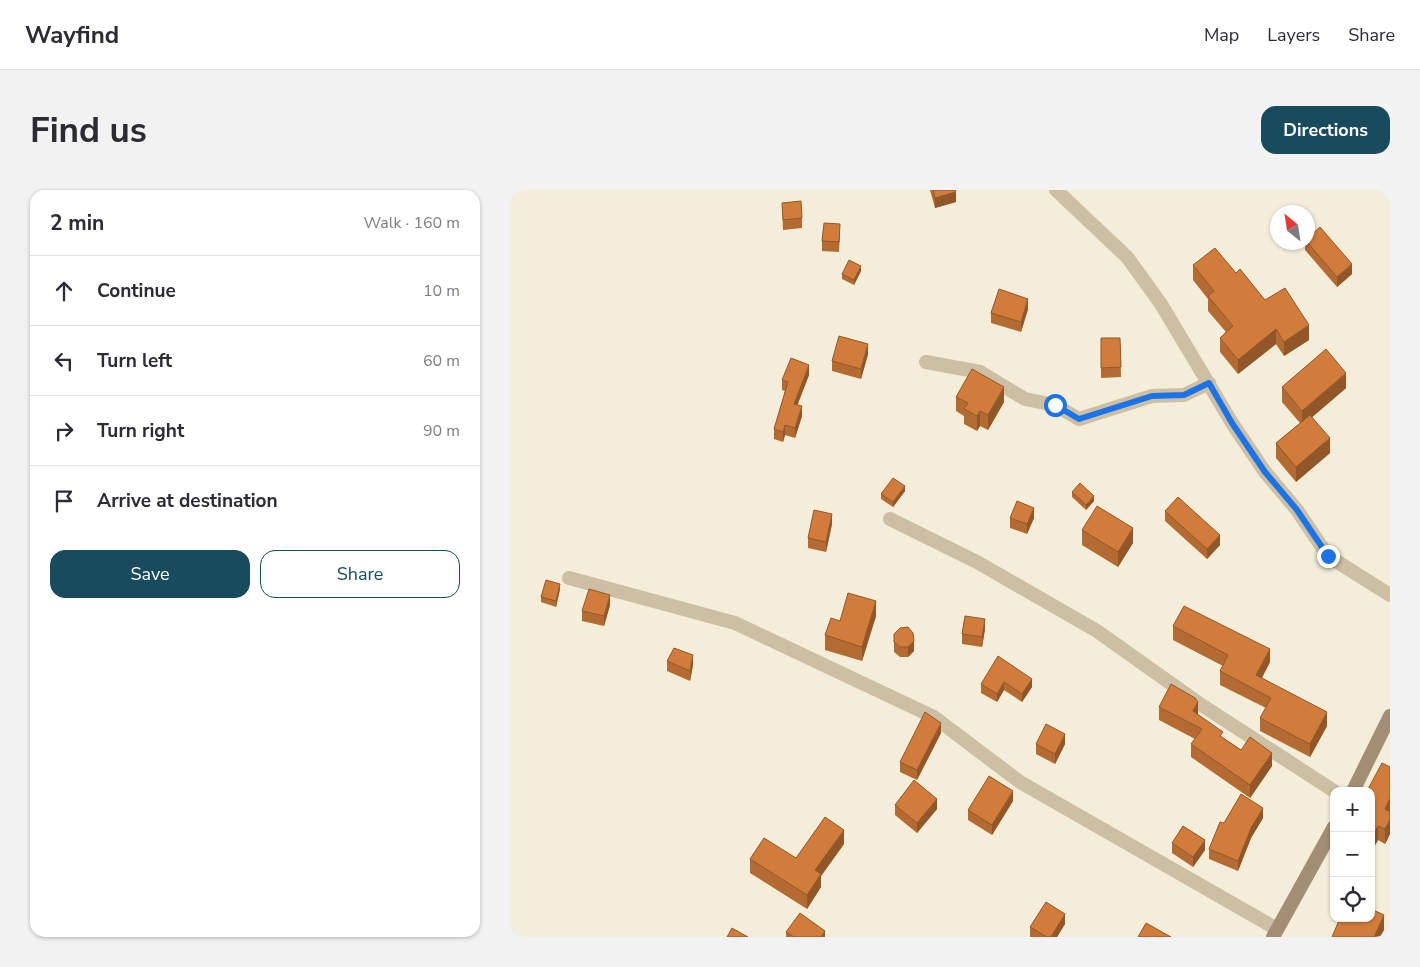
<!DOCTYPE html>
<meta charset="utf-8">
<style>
body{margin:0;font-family:"Nunito Sans",sans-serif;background:#f2f2f3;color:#2b2b33}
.controls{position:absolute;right:15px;bottom:15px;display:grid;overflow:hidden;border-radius:10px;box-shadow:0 1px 4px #0004}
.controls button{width:45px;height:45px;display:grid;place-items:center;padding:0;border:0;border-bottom:1px solid #e1e1e2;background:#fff;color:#2b2b33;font:25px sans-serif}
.compass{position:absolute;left:760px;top:15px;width:45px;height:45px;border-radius:50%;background:#fff;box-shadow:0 1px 4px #0004;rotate:330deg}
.stop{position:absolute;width:15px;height:15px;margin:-11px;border:4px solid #1a73e8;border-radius:50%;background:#fff}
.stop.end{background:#1a73e8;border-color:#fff;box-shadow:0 1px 5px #0008}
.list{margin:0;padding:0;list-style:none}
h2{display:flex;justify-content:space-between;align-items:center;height:65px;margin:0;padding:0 20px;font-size:21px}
h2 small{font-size:16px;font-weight:400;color:#7c7c81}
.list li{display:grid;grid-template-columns:32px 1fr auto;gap:15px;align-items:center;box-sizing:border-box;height:70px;padding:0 20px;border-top:1px solid #e1e1e2}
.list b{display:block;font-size:19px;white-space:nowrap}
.list em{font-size:16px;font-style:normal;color:#7c7c81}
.actions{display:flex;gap:10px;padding:15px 20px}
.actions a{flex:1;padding:11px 0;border:1px solid #184b5d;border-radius:15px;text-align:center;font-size:18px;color:#184b5d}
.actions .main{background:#184b5d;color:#fff}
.icon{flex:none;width:28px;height:28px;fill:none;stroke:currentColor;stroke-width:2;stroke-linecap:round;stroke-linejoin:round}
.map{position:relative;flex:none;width:880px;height:747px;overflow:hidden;border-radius:15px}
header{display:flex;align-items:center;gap:30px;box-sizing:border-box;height:70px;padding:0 25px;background:#fff;border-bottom:1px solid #e1e1e2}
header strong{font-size:24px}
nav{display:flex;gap:28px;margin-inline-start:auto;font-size:18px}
.intro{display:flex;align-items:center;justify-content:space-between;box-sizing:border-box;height:120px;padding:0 30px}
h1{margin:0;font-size:35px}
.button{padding:12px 22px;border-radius:15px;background:#184b5d;color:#fff;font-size:18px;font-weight:700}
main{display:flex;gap:30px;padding:0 30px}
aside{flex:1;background:#fff;border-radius:15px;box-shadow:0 1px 4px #0004}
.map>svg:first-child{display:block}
</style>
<header>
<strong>Wayfind</strong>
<nav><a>Map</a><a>Layers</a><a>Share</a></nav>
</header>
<div class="intro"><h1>Find us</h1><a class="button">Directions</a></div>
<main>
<aside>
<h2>2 min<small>Walk · 160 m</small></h2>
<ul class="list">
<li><svg class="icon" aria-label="ahead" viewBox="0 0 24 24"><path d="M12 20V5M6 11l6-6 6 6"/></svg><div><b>Continue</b></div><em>10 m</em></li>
<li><svg class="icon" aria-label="left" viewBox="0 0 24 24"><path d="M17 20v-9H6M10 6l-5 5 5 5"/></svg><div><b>Turn left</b></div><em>60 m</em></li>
<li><svg class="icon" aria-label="right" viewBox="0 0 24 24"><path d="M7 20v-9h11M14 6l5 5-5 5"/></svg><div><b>Turn right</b></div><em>90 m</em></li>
<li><svg class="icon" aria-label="arrive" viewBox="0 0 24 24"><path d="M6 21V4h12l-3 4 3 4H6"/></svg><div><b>Arrive at destination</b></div></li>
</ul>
<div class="actions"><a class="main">Save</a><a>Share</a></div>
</aside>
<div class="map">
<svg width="880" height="747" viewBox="0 0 880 747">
<rect width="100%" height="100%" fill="#f4edd9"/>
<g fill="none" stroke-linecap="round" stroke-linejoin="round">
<!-- minor -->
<g stroke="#cdbfa4" stroke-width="14">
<polyline points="546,0 617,67 651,114 722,233 755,282 787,320 818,366 880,405"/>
<polyline points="416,172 470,182 515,209 545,215 569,229 642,206 674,205 699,193"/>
<polyline points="380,329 467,372 587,441 687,512 824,601"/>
<polyline points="59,388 225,433 424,527 510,592 767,739"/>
</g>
<!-- secondary -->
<g stroke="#a18e75" stroke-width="14">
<polyline points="843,601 880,526"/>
<polyline points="763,747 824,637"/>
</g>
</g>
<!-- wall -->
<g fill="#b46b32">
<polygon points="420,0 445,0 446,12 425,18"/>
<polygon points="272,13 292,28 292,38 273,40"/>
<polygon points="330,44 329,62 312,61 312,51"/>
<polygon points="795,52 798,52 842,84 827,97 795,60"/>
<polygon points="683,75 726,83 799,150 774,166 766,154 728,184 710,162 710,148 716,142 698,121 698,109 683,90"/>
<polygon points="351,81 344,95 332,89 332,84"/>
<polygon points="518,119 511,142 481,133 481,123"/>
<polygon points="591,148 610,148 611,187 591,188"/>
<polygon points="358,164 351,189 322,181 322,171"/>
<polygon points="299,185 287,215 292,226 285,248 275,245 273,252 264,249 264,239 275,201 272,200 272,190"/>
<polygon points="772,197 836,198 802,227 820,263 786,292 766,268 766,253 790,233 772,212"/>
<polygon points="446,207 494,212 478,240 470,236 467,241 454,234 454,226 446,221"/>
<polygon points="395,301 383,317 371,309 371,304"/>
<polygon points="562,302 584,311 576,320 562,307"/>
<polygon points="655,321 710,355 697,369 655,331"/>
<polygon points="500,328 524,328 517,344 500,338"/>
<polygon points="322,334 316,362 298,358 298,348"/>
<polygon points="572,340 623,353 608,377 572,355"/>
<polygon points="50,399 46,417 31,412 31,407"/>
<polygon points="100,415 94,436 72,431 72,421"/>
<polygon points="366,426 352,471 315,460 315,445 330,431"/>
<polygon points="663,436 760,472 752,488 817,536 800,567 750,541 750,528 756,518 710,495 710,481 713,476 663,450"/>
<polygon points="475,439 472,457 452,454 452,444"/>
<polygon points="384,444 404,461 398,467 390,467 384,462"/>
<polygon points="157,471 183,475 180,491 157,481"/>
<polygon points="522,489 522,497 512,512 494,500 487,512 471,503 471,494"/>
<polygon points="649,517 688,525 713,548 731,560 762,576 740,608 681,567 681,554 685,549 649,530"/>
<polygon points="431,543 407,590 390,582 390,572"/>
<polygon points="526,554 555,554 545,574 526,564"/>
<polygon points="861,601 880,644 875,654 868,650 864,657 861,656"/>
<polygon points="503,611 482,645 458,630 458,620"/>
<polygon points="385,615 427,619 407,643 385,625"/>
<polygon points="753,628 741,648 728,681 699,669 699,659 714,633"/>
<polygon points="662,653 695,660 683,677 662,663"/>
<polygon points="334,654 311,686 311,697 297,719 240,683 240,669 286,668"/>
<polygon points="555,734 547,747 520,747 520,737"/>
<polygon points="276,742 315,747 276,747"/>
</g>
<!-- shaded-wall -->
<g fill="#925729">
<polygon points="446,2 446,12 425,18 425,8"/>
<polygon points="842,74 842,84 827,97 827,87"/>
<polygon points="351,76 351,81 344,95 344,90"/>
<polygon points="518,109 518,119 511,142 511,132"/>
<polygon points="799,135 799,150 774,166 774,152"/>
<polygon points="766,139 766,154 728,184 728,170"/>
<polygon points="358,154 358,164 351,189 351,179"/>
<polygon points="299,175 299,185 284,224 284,214"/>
<polygon points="836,183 836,198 792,236 792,221"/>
<polygon points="494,197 494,212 478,240 478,225"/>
<polygon points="292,216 292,226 285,248 285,238"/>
<polygon points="470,221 470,236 467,241 467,226"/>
<polygon points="275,235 275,245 273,252 273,242"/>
<polygon points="820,248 820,263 786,292 786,277"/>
<polygon points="395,296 395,301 383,317 383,312"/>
<polygon points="584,306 584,311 576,320 576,315"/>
<polygon points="524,318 524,328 517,344 517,334"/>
<polygon points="322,324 322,334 316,362 316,352"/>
<polygon points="623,338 623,353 608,377 608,362"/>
<polygon points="710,345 710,355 697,369 697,359"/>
<polygon points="50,394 50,399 46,417 46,411"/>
<polygon points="100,405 100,415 94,436 94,426"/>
<polygon points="366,411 366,426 352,471 352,457"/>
<polygon points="475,429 475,439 472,457 472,447"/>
<polygon points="404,451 404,461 398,467 398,457"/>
<polygon points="760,459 760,472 746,498 746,485"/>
<polygon points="183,465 183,475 180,491 180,481"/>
<polygon points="522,489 522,497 512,512 512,504"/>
<polygon points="494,492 494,500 487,512 487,504"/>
<polygon points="688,512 688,525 683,535 683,521"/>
<polygon points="817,522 817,536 800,567 800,554"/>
<polygon points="431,533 431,543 407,590 407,580"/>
<polygon points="555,544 555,554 545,574 545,564"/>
<polygon points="762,563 762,576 740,608 740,595"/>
<polygon points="503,601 503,611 482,645 482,635"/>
<polygon points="880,608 880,623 875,619"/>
<polygon points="427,609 427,619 407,643 407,633"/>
<polygon points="753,618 753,628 741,648 728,681 728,671 741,638"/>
<polygon points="880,629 880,644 875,654 875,639"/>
<polygon points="868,636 868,650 864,657 864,643"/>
<polygon points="334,640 334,654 311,686 311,697 297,719 297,705 305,680"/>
<polygon points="695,650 695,660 683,677 683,667"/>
<polygon points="555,724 555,734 547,747 541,747"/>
<polygon points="874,725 874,740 870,747 864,747"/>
<polygon points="315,741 315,747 311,747"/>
</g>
<!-- building -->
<g fill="#d17c3a" stroke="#925729">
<polygon points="423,0 445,0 446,2 425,8"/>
<polygon points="291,11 292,28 273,30 272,13"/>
<polygon points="314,33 330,34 329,52 312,51"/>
<polygon points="810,37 842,74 827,87 797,52 798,52 798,48"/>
<polygon points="705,58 726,83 730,79 755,110 775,98 799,135 774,152 766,139 728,170 710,148 723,136 698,106 704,101 683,75"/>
<polygon points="339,70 351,76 344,90 332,84"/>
<polygon points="489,99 518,109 511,132 481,123"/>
<polygon points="329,146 358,154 351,179 322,171"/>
<polygon points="591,148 610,148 611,177 591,178"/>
<polygon points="816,159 836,183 792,221 772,197"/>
<polygon points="281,168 299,175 284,214 292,216 285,238 275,235 273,242 264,239 278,192 272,190"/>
<polygon points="462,179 494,197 478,225 470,221 467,226 454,219 458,213 446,207"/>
<polygon points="800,225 820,248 786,277 766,253"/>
<polygon points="383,288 395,296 383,312 371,304"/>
<polygon points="570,293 584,306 576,315 562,302"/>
<polygon points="668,307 710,345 697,359 655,321"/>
<polygon points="507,311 524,318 517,334 500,328"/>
<polygon points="587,316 623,338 608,362 572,340"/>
<polygon points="304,320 322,324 316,352 298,348"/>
<polygon points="36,390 50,394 46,411 31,407"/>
<polygon points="79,399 100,405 94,426 72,421"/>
<polygon points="338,403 366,411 352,457 315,445 321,428 330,431"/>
<polygon points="674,416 760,459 746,485 817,522 800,554 750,528 761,508 710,481 718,465 663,436"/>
<polygon points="455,426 475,429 472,447 452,444"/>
<polygon points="398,437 403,443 404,451 398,457 390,457 384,452 384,444 390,438"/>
<polygon points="164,458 183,465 180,481 157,471"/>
<polygon points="488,466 522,489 512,504 494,492 487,504 471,494"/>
<polygon points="661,494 685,508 688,512 683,521 713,542 710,546 731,560 740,547 762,563 740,595 681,554 692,539 649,517"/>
<polygon points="415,522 431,533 407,580 390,572"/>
<polygon points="536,534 555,544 545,564 526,554"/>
<polygon points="872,573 880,577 880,608 875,619 880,622 880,629 875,639 868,636 864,643 861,641 861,601 857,601"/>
<polygon points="479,586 503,601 482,635 458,620"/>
<polygon points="404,590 427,609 407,633 385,615"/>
<polygon points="731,604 753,618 741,638 728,671 699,659 710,632 714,633"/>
<polygon points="315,627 334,640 305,680 311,684 297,705 240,669 254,648 286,668"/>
<polygon points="673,636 695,650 683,667 662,653"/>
<polygon points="536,712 555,724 541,747 537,747 520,737"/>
<polygon points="861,719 874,725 864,747 822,747 830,728 861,728"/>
<polygon points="290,723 315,741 311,747 284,747 276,742"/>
<polygon points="636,733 661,747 628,747"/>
<polygon points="222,738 238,747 217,747"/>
</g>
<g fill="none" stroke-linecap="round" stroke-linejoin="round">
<!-- route -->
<polyline stroke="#1a73e8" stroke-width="6" points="545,215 569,229 642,206 674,205 699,193 722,233 755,282 787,320 818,366"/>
</g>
</svg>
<div class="controls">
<button>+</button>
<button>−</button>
<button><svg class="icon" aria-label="locate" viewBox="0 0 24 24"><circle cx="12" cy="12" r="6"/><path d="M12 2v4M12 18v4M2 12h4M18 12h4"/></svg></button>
</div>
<svg class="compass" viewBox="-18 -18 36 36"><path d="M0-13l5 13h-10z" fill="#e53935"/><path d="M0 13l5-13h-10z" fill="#7c7c81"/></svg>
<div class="stop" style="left:545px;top:215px"></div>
<div class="stop end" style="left:818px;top:366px"></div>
</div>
</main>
